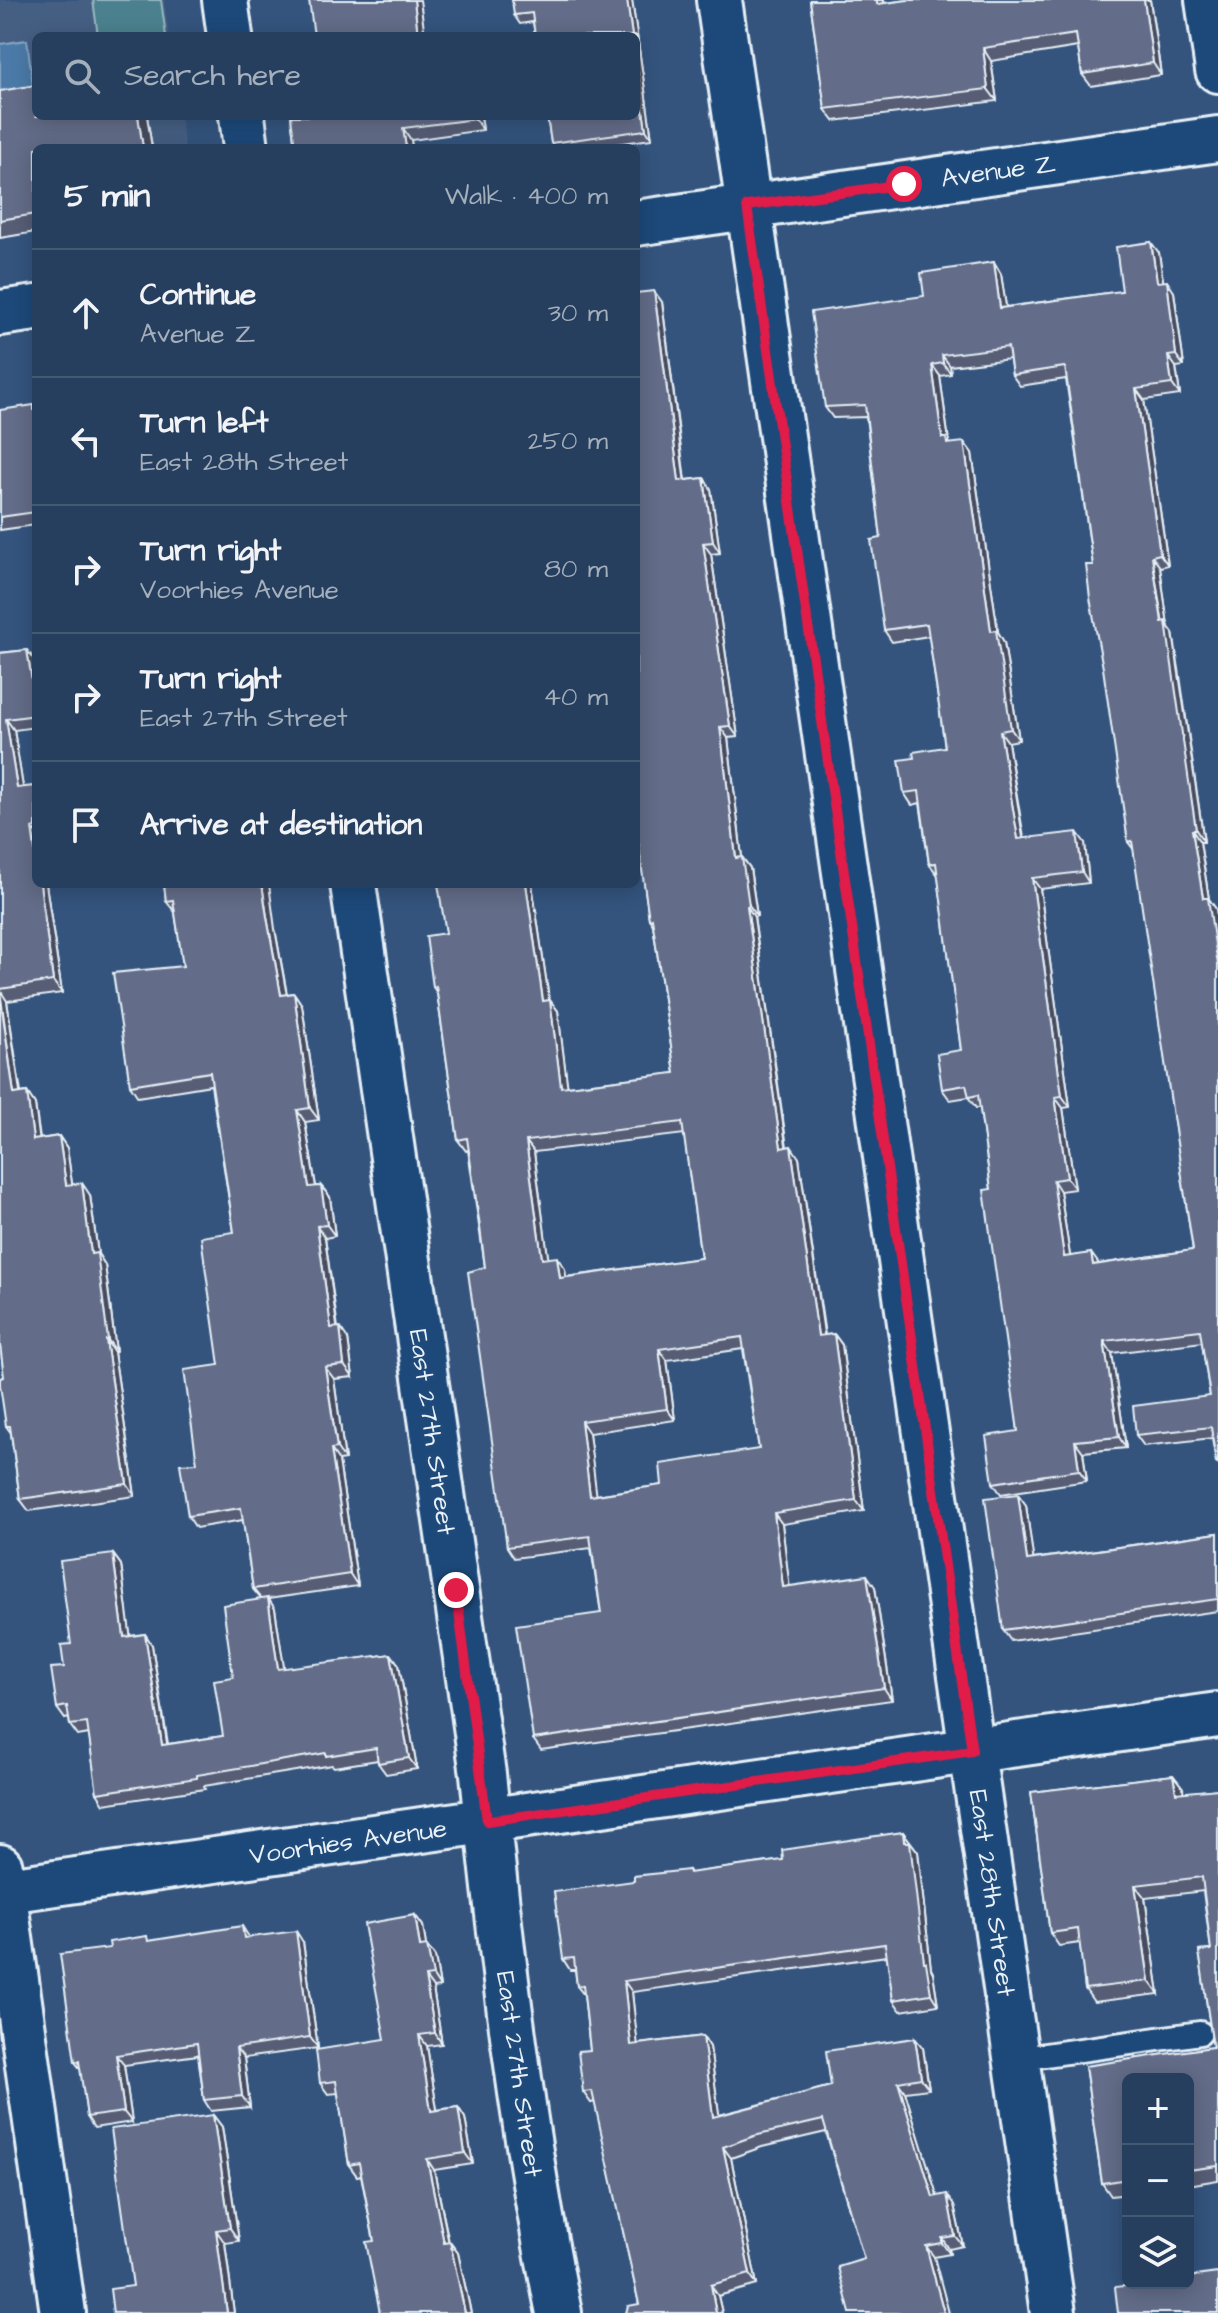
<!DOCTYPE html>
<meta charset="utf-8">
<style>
body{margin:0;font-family:"Architects Daughter",sans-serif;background:#334a67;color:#f1f3f6}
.controls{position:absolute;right:24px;bottom:24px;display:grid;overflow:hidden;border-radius:12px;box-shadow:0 4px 20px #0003}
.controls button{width:72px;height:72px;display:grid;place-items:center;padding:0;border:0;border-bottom:2px solid #435873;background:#273f5e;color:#f1f3f6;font:40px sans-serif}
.stop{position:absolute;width:24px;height:24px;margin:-18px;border:6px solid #e11d48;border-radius:50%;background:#fff}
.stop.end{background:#e11d48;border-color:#fff;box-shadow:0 2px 8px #0008}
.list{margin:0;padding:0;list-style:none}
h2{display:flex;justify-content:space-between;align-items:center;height:104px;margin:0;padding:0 32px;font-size:34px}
h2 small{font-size:26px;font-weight:400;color:#a4afbc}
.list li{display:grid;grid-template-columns:52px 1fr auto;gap:24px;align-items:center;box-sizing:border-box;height:128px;padding:0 32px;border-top:2px solid #435873}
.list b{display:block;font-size:30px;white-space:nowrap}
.list p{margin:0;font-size:26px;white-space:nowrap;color:#a4afbc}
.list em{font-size:26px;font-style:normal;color:#a4afbc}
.icon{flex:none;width:44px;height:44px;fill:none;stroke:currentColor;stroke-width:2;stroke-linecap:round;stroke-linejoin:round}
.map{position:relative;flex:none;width:1218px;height:2313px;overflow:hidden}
.search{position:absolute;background:#273f5e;box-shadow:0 4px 20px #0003;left:32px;top:32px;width:608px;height:88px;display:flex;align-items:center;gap:20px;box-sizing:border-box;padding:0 28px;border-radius:12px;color:#a4afbc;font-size:30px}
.panel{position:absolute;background:#273f5e;box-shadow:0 4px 20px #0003;left:32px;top:144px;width:608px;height:744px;border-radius:12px}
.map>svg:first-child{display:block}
</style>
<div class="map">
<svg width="1218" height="2313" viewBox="0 0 1218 2313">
<rect width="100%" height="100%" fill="#34547e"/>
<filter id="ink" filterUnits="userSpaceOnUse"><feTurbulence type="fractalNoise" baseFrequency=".0125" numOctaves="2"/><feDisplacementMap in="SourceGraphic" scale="16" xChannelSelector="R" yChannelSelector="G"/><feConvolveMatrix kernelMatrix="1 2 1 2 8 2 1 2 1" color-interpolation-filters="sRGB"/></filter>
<g filter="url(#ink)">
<!-- built -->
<polygon fill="#455e83" points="0,0 164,0 169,36 36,36 36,116 180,116 185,148 36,148 36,233 0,238"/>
<!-- green -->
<polygon fill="#4c818e" stroke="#9ab9c3" stroke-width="2" points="93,0 161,0 166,36 98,36"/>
<!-- water -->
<polygon fill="#4b7aa8" stroke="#8aaac8" stroke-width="2" points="27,40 33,86 0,91 0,44"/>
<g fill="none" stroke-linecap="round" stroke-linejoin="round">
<!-- lane casing -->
<g stroke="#e8f1f8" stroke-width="28">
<polyline id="lane" points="1017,2059 1200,2033"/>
</g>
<!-- street casing -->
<g stroke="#e8f1f8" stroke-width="50">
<g id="street">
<polyline points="225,0 230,36"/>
<polyline points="719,0 1053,2313"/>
<polyline points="1208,0 1218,70"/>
<polyline points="242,116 246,148"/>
<path d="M 353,884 L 483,1774 C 501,1954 523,2136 559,2313"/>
<polyline points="0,1867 63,2313"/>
<polyline points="0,1891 1218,1715"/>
</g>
</g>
<!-- secondary casing -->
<g stroke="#e8f1f8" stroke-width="50">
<g id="secondary">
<polyline points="636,223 1218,139"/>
<polyline points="0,313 36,308"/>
</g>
</g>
<!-- lane -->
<use href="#lane" stroke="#1f4a7a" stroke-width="22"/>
<!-- street -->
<use href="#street" stroke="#1f4a7a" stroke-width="44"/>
<!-- secondary -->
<use href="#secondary" stroke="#1f4a7a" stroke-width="44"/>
</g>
<!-- wall -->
<g fill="#565d75" stroke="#e8f1f8" stroke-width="2" fill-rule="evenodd">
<polygon points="632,0 652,139 586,148 554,148 551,143 533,22 520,24 514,15"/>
<polygon points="810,0 884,0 884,3 908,0 1150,0 1161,75 1091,86 1082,74 1078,47 991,61 997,101 834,121 825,109"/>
<polygon points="0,91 36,116 147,116 152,148 36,148 36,232 0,238"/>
<polygon points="291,116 481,116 483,130 411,140 412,148 295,148"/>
<path d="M 1159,253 L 1163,281 L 1174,292 L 1184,366 L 1176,367 L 1180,395 L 1144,400 L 1168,565 L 1160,567 L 1168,626 L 1173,633 L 1179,669 L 1204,842 L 1200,842 L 1209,899 L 1216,909 L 1218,925 L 1218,1464 L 1216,1462 L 1212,1438 L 1144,1446 L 1136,1435 L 1210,1396 L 1202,1342 L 1112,1353 L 1126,1448 L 1083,1452 L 1087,1481 L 1001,1494 L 993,1483 L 1018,1431 L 991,1189 L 980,1108 L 976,1108 L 968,1097 L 950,1100 L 942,1089 L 961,1050 L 938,875 L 929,864 L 920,803 L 912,805 L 904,793 L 914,758 L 945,747 L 929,636 L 892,642 L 884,630 L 881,538 L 866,417 L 833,418 L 825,407 L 924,296 L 994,262 L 1001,274 L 1006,307 L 1122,291 ZM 1010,359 L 1012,375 L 1020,386 L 1066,379 L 1093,565 L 1128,842 L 1134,850 L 1193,1250 L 1099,1264 L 1070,1256 L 1060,1191 L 1075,1189 L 1063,1108 L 1070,1107 L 1040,889 L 1089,883 L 1085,843 L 1024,838 L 1008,742 L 1019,740 L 1004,642 L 998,632 L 972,453 L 950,444 L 949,442 L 940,376 L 951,374 L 950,366 Z"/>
<path d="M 636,293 L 662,302 L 685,480 L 704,478 L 711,489 L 720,553 L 711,554 L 738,737 L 728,738 L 742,857 L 750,868 L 757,916 L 754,917 L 787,1147 L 799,1158 L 825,1335 L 834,1334 L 842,1345 L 864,1511 L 782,1524 L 789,1586 L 875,1587 L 892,1700 L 541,1750 L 533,1739 L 601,1613 L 591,1548 L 514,1558 L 507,1547 L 485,1267 L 468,1150 L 466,1151 L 458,1140 L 437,993 L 433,987 L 446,933 L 532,884 L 549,1000 L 558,1011 L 567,1086 L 675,1073 L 653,925 L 649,919 L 640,853 L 636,854 ZM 684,1134 L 701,1258 L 566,1277 L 565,1269 L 548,1259 L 534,1152 ZM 743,1349 L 759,1449 L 662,1485 L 596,1495 L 589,1433 L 675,1420 L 667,1360 Z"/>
<polygon points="36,409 36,525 0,530 0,410"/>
<polygon points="27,650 35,661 36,665 36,727 14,730 23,787 36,786 36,884 46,884 62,993 7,1001 21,1093 27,1092 35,1104 40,1139 59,1136 67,1148 72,1184 90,1195 98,1254 105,1265 116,1351 114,1352 135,1496 29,1511 20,1499 11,1433 6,1426 4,1377 0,1344 0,653"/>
<polygon points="164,884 275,929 287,994 294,993 302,1005 319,1120 305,1122 316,1186 321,1186 330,1197 335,1236 325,1238 338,1328 348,1339 353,1377 334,1379 345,1460 339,1461 358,1586 268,1599 275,1609 284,1669 391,1654 399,1665 417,1769 386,1774 378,1763 378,1760 334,1767 332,1765 204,1786 205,1789 104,1804 97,1793 89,1734 78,1736 70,1725 69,1718 65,1719 57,1708 64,1667 71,1644 113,1554 121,1565 130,1636 145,1634 152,1645 168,1744 223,1736 233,1677 261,1599 253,1589 243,1520 196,1528 188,1516 197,1463 219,1365 234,1232 211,1085 138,1097 130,1085 183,966 175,912 166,901"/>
<polygon points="1026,1505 1033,1559 1218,1533 1218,1611 1011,1641 1003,1630"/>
<polygon points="1173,1775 1183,1788 1183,1793 1218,1789 1218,2180 1188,2185 1188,2079 1128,2079 1128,2194 1111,2196 1102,2183 1085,2066 1213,2047 1199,1951 1211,1950 1203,1891 1145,1898 1159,1994 1094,2002 1085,1989 1080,1943 1059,1946 1050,1933 1031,1792"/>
<polygon points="903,1832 918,1852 931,1969 933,1973 938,2005 901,2011 893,2000 887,1956 632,1992 637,2044 703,2036 710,2047 719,2115 831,2086 923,2048 929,2089 905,2092 937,2196 954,2205 963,2246 949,2249 950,2254 934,2257 864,2259 826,2132 762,2147 731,2158 757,2285 718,2296 722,2313 626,2313 639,2304 595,2102 591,2103 583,2092 590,2050 584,1995 577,1986 575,1970 570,1970 563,1959 688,1870 690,1873 783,1860"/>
<polygon points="415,1915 423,1926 426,1946 435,1957 440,1987 433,1988 442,2044 427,2046 437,2110 458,2107 465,2118 473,2164 434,2170 449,2242 458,2253 471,2313 380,2313 374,2241 361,2175 357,2176 349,2165 338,2093 328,2094 320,2083 385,2039"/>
<polygon points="249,1937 303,1942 318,2048 244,2058 250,2107 211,2111 204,2100 198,2055 124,2065 132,2122 94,2128 87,2117 81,2070 75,2062 110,1948 150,1941"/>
<polygon points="213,2115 222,2127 239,2241 225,2243 234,2313 113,2313 133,2286"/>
</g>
<!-- shaded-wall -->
<g fill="#464c5f" stroke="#e8f1f8" stroke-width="2">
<polygon points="414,0 420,0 425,36 418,36"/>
<polygon points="627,0 632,0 652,139 646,130 636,63 636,36 632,36"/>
<polygon points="1144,0 1150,0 1161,75 1153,63"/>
<polygon points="983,48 991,61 997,101 988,89"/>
<polygon points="138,116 147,116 152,148 143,148"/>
<polygon points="475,116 481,116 483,130 475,119"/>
<polygon points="403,128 411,140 412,148 406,148"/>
<polygon points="1151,242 1159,253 1165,293 1157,282"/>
<polygon points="994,262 1001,274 1008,319 1000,308"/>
<polygon points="1167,281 1174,292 1184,366 1176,355"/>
<polygon points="654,291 662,302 686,492 679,481"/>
<polygon points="942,355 950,366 951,374 943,363"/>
<polygon points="1168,356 1176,367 1180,395 1172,384"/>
<polygon points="932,365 940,376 949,442 954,449 942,438"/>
<polygon points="1136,389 1144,400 1168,565 1160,554"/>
<polygon points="964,442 972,453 998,632 1004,642 1019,740 1011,729 991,631"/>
<polygon points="704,478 711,489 720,553 713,542"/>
<polygon points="703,543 711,554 738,737 730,726"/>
<polygon points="1152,556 1160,567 1168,626 1173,633 1204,842 1196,830"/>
<polygon points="27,650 35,661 36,665 36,707"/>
<polygon points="6,719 14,730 25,800 17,788"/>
<polygon points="720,727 728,738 742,857 750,868 757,916 749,905 736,858"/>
<polygon points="1000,731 1008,742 1025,850 1018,839"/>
<polygon points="32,828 36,834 36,858"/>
<polygon points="1192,830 1200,842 1209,899 1216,909 1218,925 1218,965 1203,898"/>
<polygon points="1077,832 1085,843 1089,883 1082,872"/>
<polygon points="1032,878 1040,889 1070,1107 1062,1096"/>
<polygon points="40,884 46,884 62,993 53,981"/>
<polygon points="262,884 269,884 275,929 289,1007 281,995 267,917"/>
<polygon points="526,884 532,884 551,1012 543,1001"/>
<polygon points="747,906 754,917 788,1159 781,1148"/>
<polygon points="0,990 7,1001 22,1106 14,1094"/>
<polygon points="294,993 302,1005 319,1120 310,1108"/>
<polygon points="550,1000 558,1011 569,1098 561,1087"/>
<polygon points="27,1092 35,1104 41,1151 33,1140"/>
<polygon points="1055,1097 1063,1108 1075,1189 1067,1178"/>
<polygon points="297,1110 305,1122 318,1199 309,1187"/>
<polygon points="59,1136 67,1148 74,1197 66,1185"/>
<polygon points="526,1141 534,1152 550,1271 542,1259"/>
<polygon points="791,1146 799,1158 826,1347 818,1336"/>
<polygon points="1053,1180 1060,1191 1072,1268 1064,1257"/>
<polygon points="82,1183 90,1195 98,1254 105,1265 116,1351 108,1340 91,1254"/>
<polygon points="321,1186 330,1197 335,1236 327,1225"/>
<polygon points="317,1226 325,1238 339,1340 331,1328"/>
<polygon points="1091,1253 1099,1264 1093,1265"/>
<polygon points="557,1257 565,1269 567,1289 560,1278"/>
<polygon points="340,1327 348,1339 353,1377 344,1365"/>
<polygon points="834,1334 842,1345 864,1511 856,1500"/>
<polygon points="106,1340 114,1352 135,1496 127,1484"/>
<polygon points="1104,1341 1112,1353 1126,1448 1119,1437"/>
<polygon points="659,1349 667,1360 675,1420 667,1409"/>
<polygon points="325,1367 334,1379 345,1460 337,1448"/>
<polygon points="581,1421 589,1433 598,1507 590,1496"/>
<polygon points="1075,1441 1083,1452 1087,1481 1079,1470"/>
<polygon points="331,1449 339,1461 358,1586 350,1574"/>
<polygon points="1018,1494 1026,1505 1035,1571 1027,1560"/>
<polygon points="774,1513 782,1524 791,1598 783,1587"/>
<polygon points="113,1554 121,1565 132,1648 124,1637"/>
<polygon points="867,1575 875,1587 892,1700 884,1688"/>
<polygon points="268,1598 275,1609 286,1680 278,1669"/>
<polygon points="145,1634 152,1645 169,1756 162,1745"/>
<polygon points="391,1654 399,1665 417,1769 409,1758"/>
<polygon points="1173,1775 1183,1788 1185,1807 1176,1793"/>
<polygon points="903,1832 918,1852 931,1969 933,1973 938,2005 931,1994 924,1962"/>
<polygon points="1135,1885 1145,1898 1159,1994 1149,1981"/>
<polygon points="415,1915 423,1926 428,1958 420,1947"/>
<polygon points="242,1926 249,1937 251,1949 244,1938"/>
<polygon points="296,1931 303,1942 318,2048 310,2037"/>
<polygon points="427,1946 435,1957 440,1987 433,1976"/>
<polygon points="425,1977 433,1988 442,2044 435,2033"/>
<polygon points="624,1981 632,1992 639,2056 631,2045"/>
<polygon points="419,2035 427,2046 439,2122 431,2111"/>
<polygon points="703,2036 710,2047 721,2128 713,2117"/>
<polygon points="915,2038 923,2048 929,2089 921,2078"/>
<polygon points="236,2048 244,2058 250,2107 242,2096"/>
<polygon points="116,2055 124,2065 132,2122 124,2112"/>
<polygon points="898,2082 905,2092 941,2208 933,2197"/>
<polygon points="458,2107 465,2118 473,2164 465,2153"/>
<polygon points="213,2115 222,2127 239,2241 230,2228"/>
<polygon points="723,2147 731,2158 757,2285 750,2274"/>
<polygon points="427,2159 434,2170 451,2254 444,2243"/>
<polygon points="947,2194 954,2205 963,2246 955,2236"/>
<polygon points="216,2230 225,2243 234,2313 227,2313"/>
<polygon points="942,2238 949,2249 950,2254 942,2243"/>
<polygon points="450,2242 458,2253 471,2313 465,2313"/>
<polygon points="926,2246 934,2257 949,2313 944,2313"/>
<polygon points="711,2285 718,2296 722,2313 716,2313"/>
</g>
<!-- building -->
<g fill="#646c88" stroke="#e8f1f8" stroke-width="2" fill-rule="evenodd">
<polygon points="309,0 414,0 418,36 314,36"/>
<polygon points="512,0 627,0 632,36 535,36 532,13 514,15"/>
<polygon points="810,0 877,0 877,4 908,0 1144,0 1153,63 1082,74 1076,34 983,48 988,89 825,109"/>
<polygon points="636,63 646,130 551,143 547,116 636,116"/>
<polygon points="36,85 36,116 138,116 143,148 36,148 36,214 0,220 0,91"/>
<polygon points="291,116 475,116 475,119 403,128 406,148 295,148"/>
<path d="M 1151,242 L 1157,282 L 1167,281 L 1176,355 L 1168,356 L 1172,384 L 1136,389 L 1160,554 L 1152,556 L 1162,622 L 1166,621 L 1171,658 L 1196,830 L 1192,830 L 1203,898 L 1208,898 L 1218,965 L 1218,1461 L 1216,1462 L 1211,1427 L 1136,1435 L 1133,1406 L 1210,1396 L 1200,1330 L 1104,1341 L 1119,1437 L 1075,1441 L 1079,1470 L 993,1483 L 986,1436 L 1018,1431 L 984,1190 L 991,1189 L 978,1095 L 969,1097 L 966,1085 L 942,1089 L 937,1054 L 961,1050 L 936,863 L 929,864 L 919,791 L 904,793 L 899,760 L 914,758 L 913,752 L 945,747 L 927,624 L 884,630 L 871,540 L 881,538 L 865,405 L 825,407 L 811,312 L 924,296 L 921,273 L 994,262 L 1000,308 L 1122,291 L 1116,247 ZM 1008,347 L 1012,375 L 1065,367 L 1093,565 L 1086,565 L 1090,598 L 1103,668 L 1128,842 L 1132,841 L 1193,1250 L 1093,1265 L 1091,1253 L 1064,1257 L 1053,1180 L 1067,1178 L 1055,1097 L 1062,1096 L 1032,878 L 1082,872 L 1077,832 L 1018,839 L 1000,731 L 1011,729 L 996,630 L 991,631 L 964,442 L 947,444 L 946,438 L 942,438 L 932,365 L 943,363 L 942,355 Z"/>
<path d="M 654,291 L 679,481 L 704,478 L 713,542 L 703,543 L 730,726 L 720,727 L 736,858 L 742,857 L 749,905 L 747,906 L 781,1148 L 791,1146 L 818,1336 L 834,1334 L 856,1500 L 774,1513 L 783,1587 L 867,1575 L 884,1688 L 533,1739 L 516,1625 L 601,1613 L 590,1536 L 507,1547 L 468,1272 L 485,1267 L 480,1227 L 467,1138 L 458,1140 L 436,986 L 433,987 L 426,936 L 446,933 L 438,884 L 526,884 L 543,1001 L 550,1000 L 561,1087 L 675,1073 L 652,918 L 649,919 L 638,841 L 636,841 L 636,293 ZM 682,1122 L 701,1258 L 560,1278 L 557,1257 L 542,1259 L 526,1141 ZM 742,1337 L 759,1449 L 660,1464 L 662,1485 L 590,1496 L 581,1421 L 667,1409 L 659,1349 Z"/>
<polygon points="34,405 34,410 36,410 36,512 0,517 0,410"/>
<polygon points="27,650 36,707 36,715 6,719 17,788 36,786 36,827 32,828 36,858 36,884 40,884 53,981 0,989 0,653"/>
<polygon points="164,884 262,884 267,917 281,995 294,993 310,1108 297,1110 309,1187 321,1186 327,1225 317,1226 331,1328 340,1327 344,1365 325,1367 337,1448 331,1449 350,1574 253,1589 241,1508 188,1516 180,1464 197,1463 184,1370 219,1365 201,1237 234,1232 210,1072 130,1085 113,973 183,966 173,900 166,901"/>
<polygon points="0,994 14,1094 27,1092 33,1140 59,1136 66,1185 82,1183 91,1254 97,1253 108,1340 106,1340 127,1484 20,1499 10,1426 6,1426 0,1385 0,1378 4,1377 0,1344"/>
<polygon points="1018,1494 1027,1560 1218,1533 1218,1599 1003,1630 985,1498"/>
<polygon points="113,1554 124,1637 145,1634 162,1745 223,1736 214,1680 233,1677 223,1605 268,1598 278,1669 391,1654 409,1758 378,1763 376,1748 326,1756 326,1753 197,1775 197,1778 97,1793 87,1723 70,1725 67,1706 57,1708 51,1668 64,1667 61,1645 71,1644 60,1561"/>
<polygon points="1173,1775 1176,1793 1218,1789 1218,2166 1188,2170 1188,2079 1128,2079 1128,2179 1102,2183 1085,2066 1213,2047 1199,1951 1211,1950 1202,1877 1135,1885 1149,1981 1085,1989 1078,1929 1050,1933 1031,1792"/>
<polygon points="903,1832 904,1842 910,1842 924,1962 926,1962 931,1994 893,2000 885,1944 624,1981 631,2045 703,2036 713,2117 831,2086 826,2051 915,2038 921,2078 898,2082 933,2197 947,2194 955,2236 942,2238 942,2243 926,2246 944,2313 850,2313 838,2267 864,2259 823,2120 754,2136 723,2147 750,2274 711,2285 716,2313 626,2313 628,2306 639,2304 592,2091 583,2092 578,2051 590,2050 583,1985 577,1986 574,1958 563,1959 554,1892 634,1881 634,1876 688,1870 689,1873 783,1860 782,1850"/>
<polygon points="415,1915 420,1947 427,1946 433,1976 425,1977 435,2033 419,2035 431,2111 458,2107 465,2153 427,2159 444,2243 450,2242 465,2313 380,2313 366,2242 374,2241 359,2163 349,2165 336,2081 320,2083 316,2050 385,2039 364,1924"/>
<polygon points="242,1926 244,1938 296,1931 310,2037 236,2048 242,2096 204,2100 197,2043 116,2055 124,2112 87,2117 79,2061 75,2062 60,1954 110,1948 109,1942 147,1936 148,1941"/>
<polygon points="213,2115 230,2228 216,2230 227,2313 113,2313 110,2289 133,2286 111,2129"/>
<polygon points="1218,2273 1218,2313 1118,2313 1115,2287 1147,2283 1188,2283 1188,2277"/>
</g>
</g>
<g fill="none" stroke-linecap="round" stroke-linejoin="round" filter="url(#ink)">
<!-- route -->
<polyline stroke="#e11d48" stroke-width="10" points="456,1590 487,1821 972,1751 747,206 904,184"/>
</g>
<g text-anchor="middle" stroke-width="6" stroke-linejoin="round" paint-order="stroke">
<!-- street labels -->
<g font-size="26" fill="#e8f1f8" stroke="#1f4a7a">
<text transform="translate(998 170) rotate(-8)" y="9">Avenue Z</text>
<text transform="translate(433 1432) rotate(82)" y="9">East 27th Street</text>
<text transform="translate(348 1841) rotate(-8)" y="9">Voorhies Avenue</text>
<text transform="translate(993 1893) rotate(82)" y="9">East 28th Street</text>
<text transform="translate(520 2074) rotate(82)" y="9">East 27th Street</text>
</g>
</g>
</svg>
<div class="controls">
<button>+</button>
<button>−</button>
<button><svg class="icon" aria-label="layers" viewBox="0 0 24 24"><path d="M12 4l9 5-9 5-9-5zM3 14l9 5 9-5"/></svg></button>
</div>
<div class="stop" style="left:904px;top:184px"></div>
<div class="stop end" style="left:456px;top:1590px"></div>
<div class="search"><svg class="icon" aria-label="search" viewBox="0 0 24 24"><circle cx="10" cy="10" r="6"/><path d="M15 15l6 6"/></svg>Search here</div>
<section class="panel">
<h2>5 min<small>Walk · 400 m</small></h2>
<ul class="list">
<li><svg class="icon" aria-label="ahead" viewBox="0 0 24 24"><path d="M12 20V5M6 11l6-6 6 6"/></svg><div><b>Continue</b><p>Avenue Z</p></div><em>30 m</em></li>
<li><svg class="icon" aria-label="left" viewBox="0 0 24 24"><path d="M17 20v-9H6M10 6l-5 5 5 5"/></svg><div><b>Turn left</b><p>East 28th Street</p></div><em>250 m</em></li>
<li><svg class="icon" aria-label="right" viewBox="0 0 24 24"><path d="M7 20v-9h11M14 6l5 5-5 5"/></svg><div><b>Turn right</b><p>Voorhies Avenue</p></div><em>80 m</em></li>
<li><svg class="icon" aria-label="right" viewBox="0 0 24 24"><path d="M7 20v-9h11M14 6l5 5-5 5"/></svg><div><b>Turn right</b><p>East 27th Street</p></div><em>40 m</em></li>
<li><svg class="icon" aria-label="arrive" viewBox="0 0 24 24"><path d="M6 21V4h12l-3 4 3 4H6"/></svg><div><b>Arrive at destination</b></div></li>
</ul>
</section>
</div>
